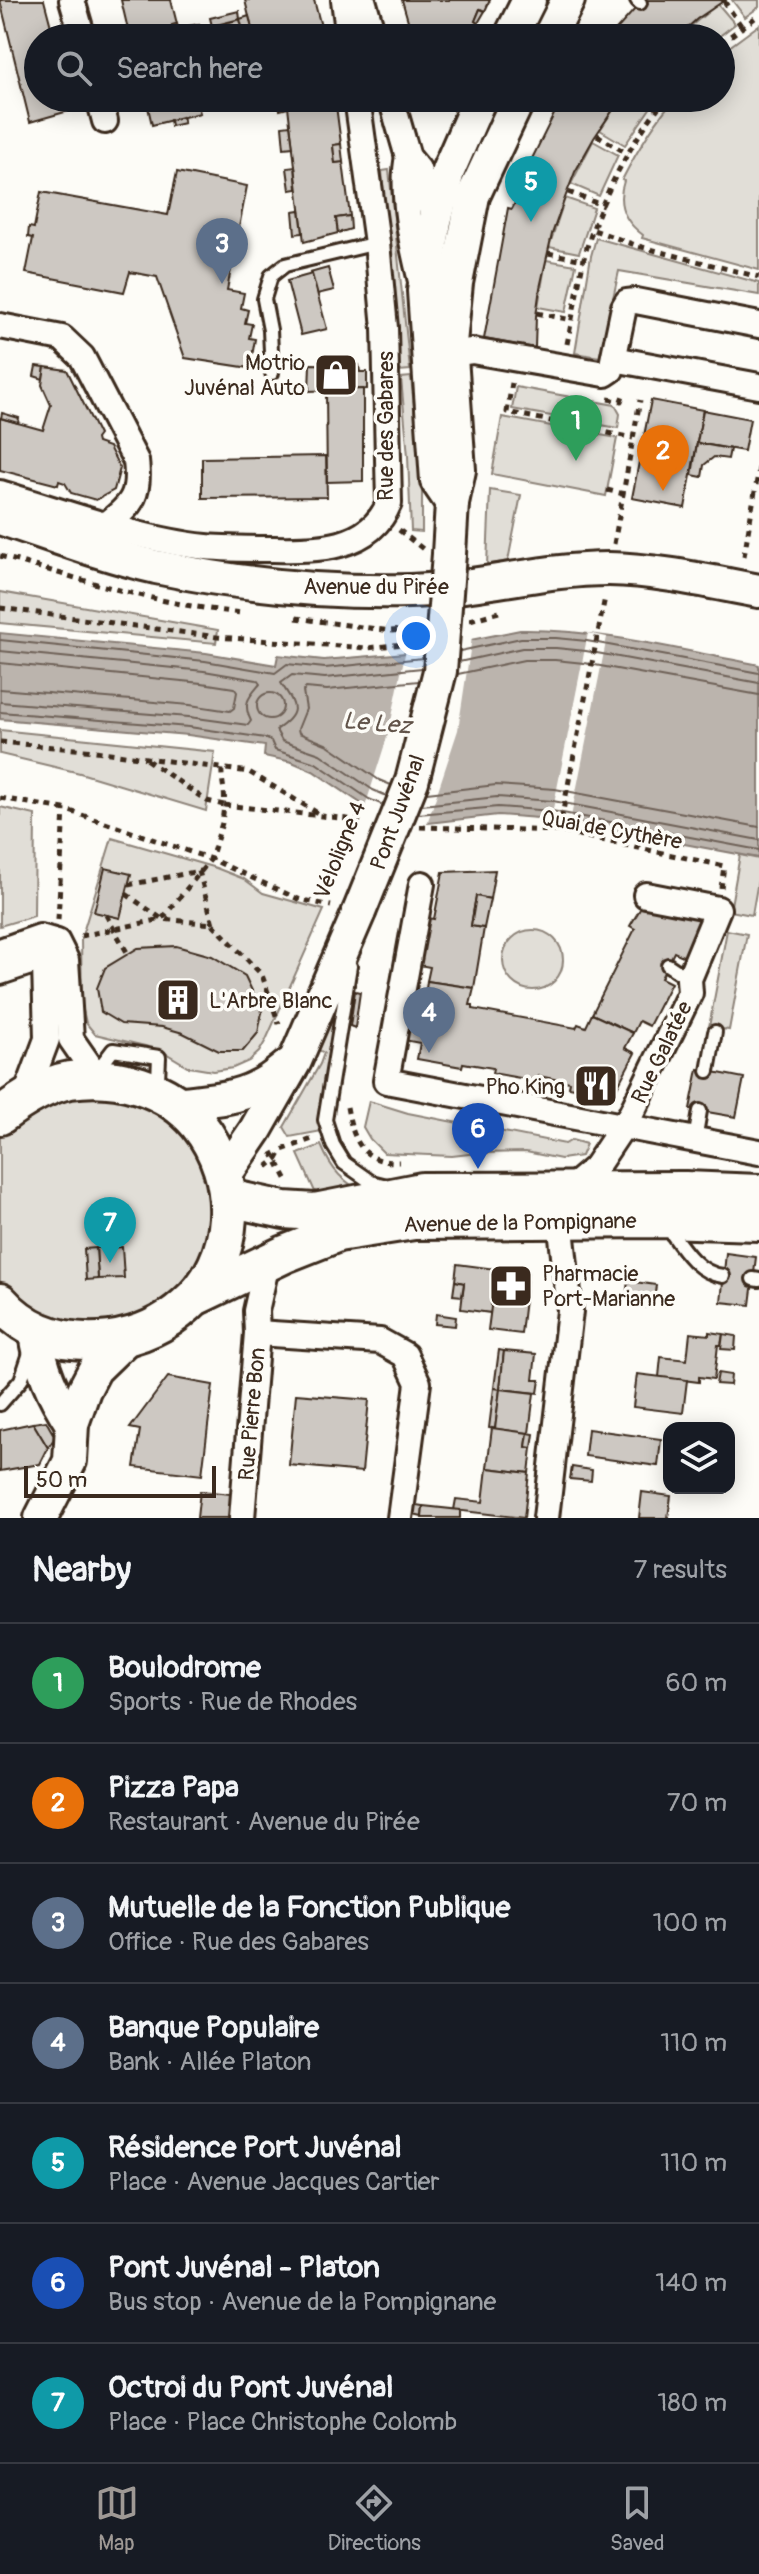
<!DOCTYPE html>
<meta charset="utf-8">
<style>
body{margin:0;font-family:Pangolin,sans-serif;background:#20242c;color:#f1f3f6}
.controls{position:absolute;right:24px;bottom:24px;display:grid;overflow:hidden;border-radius:16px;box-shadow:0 4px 20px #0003}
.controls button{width:72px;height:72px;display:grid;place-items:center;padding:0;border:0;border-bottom:2px solid #363941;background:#171b24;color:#f1f3f6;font:40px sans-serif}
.scale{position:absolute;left:24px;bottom:20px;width:192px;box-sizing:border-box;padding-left:8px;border:4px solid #3b2a1e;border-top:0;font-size:22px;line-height:28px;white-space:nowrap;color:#3b2a1e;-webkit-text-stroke:6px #fdfcf7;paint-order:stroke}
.you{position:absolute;left:416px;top:636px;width:28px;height:28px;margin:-20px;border:6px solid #fff;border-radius:50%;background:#1a73e8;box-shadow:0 0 0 12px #1a73e833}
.badge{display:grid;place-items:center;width:52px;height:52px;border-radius:50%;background:#9f9995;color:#fff;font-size:26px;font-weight:700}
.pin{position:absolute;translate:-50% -66px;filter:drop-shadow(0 2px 4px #0008)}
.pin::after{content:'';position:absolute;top:42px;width:28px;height:24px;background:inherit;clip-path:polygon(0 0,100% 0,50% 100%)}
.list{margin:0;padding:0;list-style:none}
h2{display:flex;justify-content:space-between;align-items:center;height:104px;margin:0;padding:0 32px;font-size:34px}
h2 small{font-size:26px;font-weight:400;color:#9ea1a6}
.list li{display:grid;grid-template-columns:52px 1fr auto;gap:24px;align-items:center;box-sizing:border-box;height:120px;padding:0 32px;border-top:2px solid #363941}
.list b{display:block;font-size:30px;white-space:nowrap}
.list p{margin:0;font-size:26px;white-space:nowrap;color:#9ea1a6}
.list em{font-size:26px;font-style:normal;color:#9ea1a6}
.icon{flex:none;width:44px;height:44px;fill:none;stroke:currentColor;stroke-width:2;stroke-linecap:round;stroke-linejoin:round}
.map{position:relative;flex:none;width:759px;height:1518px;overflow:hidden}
.search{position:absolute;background:#171b24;box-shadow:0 4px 20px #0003;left:24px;right:24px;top:24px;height:88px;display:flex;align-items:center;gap:20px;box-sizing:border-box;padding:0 28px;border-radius:44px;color:#9ea1a6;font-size:30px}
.sheet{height:944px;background:#171b24}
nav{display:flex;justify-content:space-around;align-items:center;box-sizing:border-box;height:112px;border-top:2px solid #363941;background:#171b24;font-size:22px;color:#9ea1a6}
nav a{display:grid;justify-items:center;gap:4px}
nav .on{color:#9f9995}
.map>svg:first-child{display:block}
</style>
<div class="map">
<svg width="759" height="1518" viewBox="0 0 759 1518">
<rect width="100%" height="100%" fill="#fdfcf7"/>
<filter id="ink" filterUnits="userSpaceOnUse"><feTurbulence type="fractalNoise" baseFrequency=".0125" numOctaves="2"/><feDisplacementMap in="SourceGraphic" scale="16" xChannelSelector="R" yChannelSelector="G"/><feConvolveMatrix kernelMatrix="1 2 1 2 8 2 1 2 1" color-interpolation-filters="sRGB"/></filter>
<g filter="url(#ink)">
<!-- green -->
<g fill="#e1ded7" stroke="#8e847a" stroke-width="2">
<polygon points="732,0 759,0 759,7 745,17"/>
<polygon points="718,4 735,24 717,38 685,38 681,34"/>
<path d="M 759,25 L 759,270 L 642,238 L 643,235 C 624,221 616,204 624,181 L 622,180 C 637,151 653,123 675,98 L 721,98 L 721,53 Z"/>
<polygon points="621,98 640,98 651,107 625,145 600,130"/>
<polygon points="593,141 618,155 599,196 571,184"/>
<polygon points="389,170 410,370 399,371 382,171"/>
<polygon points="565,198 594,208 579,253 549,247"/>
<polygon points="596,238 759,283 759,295 619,271 600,357 575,353 591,256"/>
<polygon points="546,260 576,265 566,312 538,307"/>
<polygon points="411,377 422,485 422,532 411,531 408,456 401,378"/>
<polygon points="516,387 615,405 620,414 618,428 512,409"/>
<polygon points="502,417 617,438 606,496 492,474"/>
<polygon points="490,490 521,495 508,561 487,565"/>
<polygon points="0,592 218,630 216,643 0,623"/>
<polygon points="0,730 215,752 206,811 80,773 0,754"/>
<polygon points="0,807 35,815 34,916 0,926"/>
<polygon points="112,838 216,868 244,879 263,893 324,910 266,1040 259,1052 249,1061 233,1068 213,1071 189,1067 162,1051 145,1046 95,1034 86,1023 82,1006 81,939"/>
<polygon points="740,855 759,859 759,875 752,915 730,911"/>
<circle cx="533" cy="960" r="30"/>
<polygon points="727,930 747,934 729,1030 709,1027"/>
<polygon points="339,983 321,1117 322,1131 290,1137 284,1127 320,1064 324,1053 317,1049"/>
<polygon points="62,1093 147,1100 195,1141 216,1202 202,1265 159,1312 97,1329 35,1313 0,1281 0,1137 8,1127"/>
<polygon points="369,1101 408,1113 565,1144 572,1140 586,1144 581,1156 561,1159 526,1152 478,1153 452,1156 384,1153 370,1139 363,1127"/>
<path d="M 321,1145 C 332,1172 343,1181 368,1196 L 320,1203 L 298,1154 Z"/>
</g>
<!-- water -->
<path fill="#bbb4ad" stroke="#887d74" stroke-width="2" d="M 520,630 C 600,629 680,650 759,665 L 759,858 L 551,819 L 498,815 L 428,823 L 402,822 L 365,806 L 313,771 L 292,762 L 264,756 L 265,746 L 188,735 L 0,719 L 0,633 L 206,653 L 276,665 L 278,655 L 324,660 L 406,653 Z"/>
<!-- pier -->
<g fill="#fdfcf7">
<polygon points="588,633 607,637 570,822 551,819"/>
<polygon points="472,637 458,730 426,827 401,826 364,810 389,731 406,649"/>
</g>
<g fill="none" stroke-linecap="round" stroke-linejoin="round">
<!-- shore -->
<g stroke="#6e6157" stroke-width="2">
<polyline points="0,640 205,661 275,673 287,664 325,668 423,658"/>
<path d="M 0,651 L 204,671 L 257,680 L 260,684 C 249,697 242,703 251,721 L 248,725 L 189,717 L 0,702"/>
<polyline points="460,651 521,638 556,638 587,641 759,673"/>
<polyline points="459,662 522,648 556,648 586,651 759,683"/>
<polyline points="0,663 202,683 234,688 237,692 234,708 230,711 190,705 0,689"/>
<polyline points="458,674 524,660 555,660 584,663 759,695"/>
<circle cx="270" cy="706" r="13"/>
<polyline points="0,712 189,727 265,738 271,741 275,750 316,763 369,799 383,805"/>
<polyline points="391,785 379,780 328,745 299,733 298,729 306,709 303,691 306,688 327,690 419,681"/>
<polyline points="427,793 496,785 555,789 759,827"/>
<path d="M 387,796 L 373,790 L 320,754 L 282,741 L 276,730 C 303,712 295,705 281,683 L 292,675 L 325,678 L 422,668"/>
<polyline points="422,805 497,797 553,801 759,840"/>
<polyline points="418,814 498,807 552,811 759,850"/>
</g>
</g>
<!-- building -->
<g fill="#cdc8c2" stroke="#3b2a1e" stroke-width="2">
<polygon points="0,0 44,0 54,38 38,38 38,98 69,98 72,110 30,122"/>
<polygon points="121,0 171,0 177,24 172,25 175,38 240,19 245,38 130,38"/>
<polygon points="245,0 314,0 324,38 254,38"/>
<polygon points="402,0 490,0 485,11 480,9 475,21 478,23 471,38 413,38"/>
<polygon points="643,0 725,0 697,19 676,38 609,38"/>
<polygon points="480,9 485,11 478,23 475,21"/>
<polygon points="239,11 240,19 212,26 210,18"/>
<polygon points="249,16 254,38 245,38 240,19"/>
<polygon points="177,24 181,36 175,38 172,25"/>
<polygon points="199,24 201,31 190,34 188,26"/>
<polygon points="146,98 196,98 200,113 152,125"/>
<polygon points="278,98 287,98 288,108 280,110"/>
<polygon points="287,98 335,98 341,144 333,145 335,163 343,162 350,216 336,218 338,233 304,242"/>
<polygon points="562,98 621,98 594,138 575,172 563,203 552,234 540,288 536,316 535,348 484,339 508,208 512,209 517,199 513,197"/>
<polygon points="182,117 184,123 171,126 170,120"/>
<polygon points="290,125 293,147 284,148 282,126"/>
<polygon points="341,144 343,162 335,163 333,145"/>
<polygon points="295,167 297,189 290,190 287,168"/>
<polygon points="177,172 247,186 227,290 244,293 241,308 248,310 245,323 252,324 249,338 255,339 250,368 185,358 157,277 130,272 124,292 26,273 33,238 28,237 29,227 34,228 41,192 168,215"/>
<polygon points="300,210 303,233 295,234 293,211"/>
<polygon points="350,216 351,229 338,233 336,218"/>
<polygon points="328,268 334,290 317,294 310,273"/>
<polygon points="312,274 327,329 301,335 287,281"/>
<polygon points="310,364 359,365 360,372 367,372 367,389 309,391"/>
<polygon points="36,366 45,367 43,379 34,376"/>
<polygon points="45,367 67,370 99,435 96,439 97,443 109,447 120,468 114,490 96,500 71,493 65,483 59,481 58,485 0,470 0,418 43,430 51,405 42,385"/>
<polygon points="363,389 363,481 327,482 326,391"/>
<polygon points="651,400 703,410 685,508 632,498"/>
<polygon points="703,410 750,419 744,451 697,443"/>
<polygon points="2,413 19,418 18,423 1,418"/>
<polygon points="697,443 730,449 728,459 714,457 704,465 702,477 692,475"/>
<polygon points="326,456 327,497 202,498 202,458"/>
<polygon points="105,868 131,874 120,918 94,912"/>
<polygon points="495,870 490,899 476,896 471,926 484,928 474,988 427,981 430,967 419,965 428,918 434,919 443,872"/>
<polygon points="476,896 490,899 484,928 471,926"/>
<polygon points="643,904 706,916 685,957 674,952 661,978 671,983 649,1026 639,1021 633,1033 592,1014 635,929 630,926"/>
<polygon points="176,946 212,956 245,976 262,1012 258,1033 243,1051 219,1051 183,1033 162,1027 121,1024 101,1012 97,988 105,968 138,948"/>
<polygon points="427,981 474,988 470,1005 473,1005 473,1009 576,1028 578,1024 586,1027 592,1014 633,1033 625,1048 635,1053 613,1095 569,1087 570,1082 538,1076 537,1081 492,1073 493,1068 463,1063 462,1067 417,1059 420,1043 404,1040 413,996 425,997"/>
<polygon points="355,991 360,992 355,1028 350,1026"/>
<polygon points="698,1069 744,1078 736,1117 690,1109"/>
<polygon points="122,1247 124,1278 98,1279 96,1248"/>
<polygon points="96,1248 98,1279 86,1280 84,1249"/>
<polygon points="726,1253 756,1257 750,1305 721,1302"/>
<polygon points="457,1264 496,1269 491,1313 461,1309 464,1283 455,1281"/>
<polygon points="496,1269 528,1273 521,1334 488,1330"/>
<polygon points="455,1281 464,1283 462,1296 453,1295"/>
<polygon points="628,1281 656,1285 653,1308 625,1305"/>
<polygon points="436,1314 456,1317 455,1326 435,1324"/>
<polygon points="709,1332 723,1334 721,1345 718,1345 714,1379 699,1377 699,1382 659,1377 661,1357 687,1360 690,1333 709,1335"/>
<polygon points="723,1334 736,1336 735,1350 721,1349"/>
<polygon points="499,1350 504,1351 500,1389 494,1388"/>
<polygon points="504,1351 536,1354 533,1380 540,1380 538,1393 500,1389"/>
<polygon points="718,1373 731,1375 730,1385 716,1384"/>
<polygon points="637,1374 687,1380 683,1413 633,1407"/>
<polygon points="168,1377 213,1385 202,1475 134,1467 140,1430 130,1428"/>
<polygon points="494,1388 500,1389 495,1429 489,1428"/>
<polygon points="500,1389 534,1393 529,1433 495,1429"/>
<polygon points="296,1394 369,1400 362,1472 289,1465"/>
<polygon points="46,1421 55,1437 48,1448 33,1423"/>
<polygon points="33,1423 48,1448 40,1464 0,1471 0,1430"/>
<polygon points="492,1428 528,1433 526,1447 532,1448 529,1473 487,1468"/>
<polygon points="588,1429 661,1439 658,1466 585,1456"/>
<polygon points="528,1433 534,1434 532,1448 526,1447"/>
<polygon points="572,1467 592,1470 591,1481 570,1479"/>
<polygon points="487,1468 529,1473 524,1518 454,1510 456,1499 483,1502"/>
<polygon points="200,1491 231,1494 229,1518 197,1518"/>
<polygon points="642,1492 671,1496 668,1518 639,1518"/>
<polygon points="410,1504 423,1506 422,1516 409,1513"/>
<polygon points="423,1506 460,1510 460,1518 422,1518"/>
</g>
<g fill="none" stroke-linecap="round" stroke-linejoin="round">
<!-- lane casing -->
<g stroke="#3b2a1e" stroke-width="18">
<g id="lane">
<polyline points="637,0 640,3"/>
<polyline points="272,373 270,330 264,299 271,276 285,265 377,243"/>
<polyline points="668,965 689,979"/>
<polyline points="350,966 325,1120 333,1145 344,1163 371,1182 387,1186"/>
<polyline points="708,1071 715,1032"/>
<polyline points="98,1075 100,1067 113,1050 159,1057 158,1080 162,1085"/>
<polyline points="695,1140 700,1111"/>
<path d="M 666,1225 C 681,1246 696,1273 723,1276"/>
<polyline points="753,1279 759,1280"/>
<polyline points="0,1404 21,1380 31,1350"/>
</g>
</g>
<!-- street casing -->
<g stroke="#3b2a1e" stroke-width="30">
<g id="street">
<polyline points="72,0 83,38"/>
<polyline points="344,0 349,38"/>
<polyline points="363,0 374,38"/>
<polyline points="99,98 105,121"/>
<polyline points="391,98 408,157 418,169 435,221"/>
<path d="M 408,157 C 400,192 413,250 422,285"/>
<path d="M 0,326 L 62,338 L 82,357 L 136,461 C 140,494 133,504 107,524"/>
<polyline points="435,356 472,351 605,374 611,370 624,307 627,302 636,301 759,325"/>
<polyline points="614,359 759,386"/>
<path d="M 0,493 C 64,512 140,540 206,547 C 228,549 251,549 273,549 C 316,550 370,550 389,503 L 385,328 L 377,243 L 357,98"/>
<polyline points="422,884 386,1081 759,1152"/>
<polyline points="0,951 40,937 57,942 66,960 71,1039 98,1078"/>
<polyline points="0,972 39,959 45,964 47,1039 25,1098"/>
<polyline points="569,1190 595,1168 631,1114 690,993 689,979 718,909 646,895"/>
<polyline points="257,1333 380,1341 405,1355 418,1383 400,1518"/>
<polyline points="242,1518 257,1333 256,1311 267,1263"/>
<polyline points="546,1518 570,1311 560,1219"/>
</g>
</g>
<!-- secondary casing -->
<g stroke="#3b2a1e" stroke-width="38">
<g id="secondary">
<polyline points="510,38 529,0"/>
<polyline points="549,38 568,0"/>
<polyline points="452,503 437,481 424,291 435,221 448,171 480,98"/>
<path d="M 0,518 C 51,535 104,555 156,567 C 238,584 326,593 410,591 C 477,589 542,569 609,569 C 659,570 710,582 759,591"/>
<polyline points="449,554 452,503 459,470 450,343 456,283 473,196 519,98"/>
<path d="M 176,1104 C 204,1100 232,1100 257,1087 C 269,1082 279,1073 289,1065"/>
<polyline points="225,1175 255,1131 295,1061 359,912"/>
<path d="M 36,1332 C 40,1367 53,1395 72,1424"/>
<polyline points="41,1518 70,1461 72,1424 84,1390 95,1369 127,1338"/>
</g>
</g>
<!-- primary casing -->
<g stroke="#3b2a1e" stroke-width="42">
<g id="primary">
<path d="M 0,1116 C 21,1100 44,1085 70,1080 C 116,1073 167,1087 198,1124 C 241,1177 239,1260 186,1305 C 164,1325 139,1336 110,1340 C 67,1345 29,1335 0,1302"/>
<polyline points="229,1198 284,1210 315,1212 422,1191 685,1190 759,1193"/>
<polyline points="199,1295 285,1254 338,1233 414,1221 662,1219 759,1222"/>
</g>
</g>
<!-- path -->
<g stroke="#3b2a1e" stroke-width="5" stroke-dasharray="6 6" stroke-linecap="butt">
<polyline points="724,1 742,27"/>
<polyline points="721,43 759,15"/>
<polyline points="651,98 660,105"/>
<polyline points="597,135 628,154"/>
<polyline points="568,192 604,206"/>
<polyline points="594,230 638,246 759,277"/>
<polyline points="548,253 584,260"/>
<polyline points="537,313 572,320"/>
<path d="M 567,344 C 573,315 578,286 584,258 C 598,203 630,142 666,98"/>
<polyline points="512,383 507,412 633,438"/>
<polyline points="608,399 621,401 624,393"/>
<polyline points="607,490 624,494"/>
<polyline points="399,530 423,549"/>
<polyline points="614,544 640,400"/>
<path d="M 0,556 C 80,579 159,605 242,613"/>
<polyline points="744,556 759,468"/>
<polyline points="0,608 217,637 367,648 403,644 417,637"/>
<polyline points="296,618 391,631 417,629"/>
<polyline points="470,620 503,611"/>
<polyline points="0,742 95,751 249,772 321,815"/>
<path d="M 147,760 L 207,801 L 224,805 C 226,792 221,781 222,768"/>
<polyline points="0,798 64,809 211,859 222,823 224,805 366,821"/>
<polyline points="420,827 559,831 724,866 721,888"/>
<polyline points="559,831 605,597"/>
<polyline points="126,894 162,919 213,924 199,871 128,885"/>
<polyline points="58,920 64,809"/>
<polyline points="213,924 262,975 279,1024"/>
<polyline points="81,936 162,919 211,859 298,899 331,906"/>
<path d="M 347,1107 C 353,1140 362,1163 399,1162"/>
<polyline points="272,1152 288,1182"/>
<polyline points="267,1167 277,1159 282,1150 315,1138"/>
</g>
<!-- lane -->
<use href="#lane" stroke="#fdfcf7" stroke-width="12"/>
<!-- street -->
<use href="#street" stroke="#fdfcf7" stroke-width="24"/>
<!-- secondary -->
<use href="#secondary" stroke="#fdfcf7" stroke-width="32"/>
<!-- primary -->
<use href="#primary" stroke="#fdfcf7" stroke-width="36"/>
<!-- secondary-bridge casing -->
<g stroke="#3b2a1e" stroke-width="38" stroke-linecap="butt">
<polyline id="secondary-bridge" points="359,912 412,781 440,671 449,554"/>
</g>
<!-- path-bridge -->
<polyline stroke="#3b2a1e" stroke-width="5" stroke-dasharray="6 6" stroke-linecap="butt" points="106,915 128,954"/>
<!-- secondary-bridge -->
<use href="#secondary-bridge" stroke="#fdfcf7" stroke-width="32"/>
</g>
</g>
<!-- icons -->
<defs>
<g id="shop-square" transform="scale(2.3)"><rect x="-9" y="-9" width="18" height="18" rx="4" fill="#3b2a1e" stroke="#fdfcf7"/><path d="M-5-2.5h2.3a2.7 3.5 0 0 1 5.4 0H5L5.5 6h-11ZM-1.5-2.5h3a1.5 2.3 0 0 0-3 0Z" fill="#fff"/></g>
<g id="building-square" transform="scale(2.3)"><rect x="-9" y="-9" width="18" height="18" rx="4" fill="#3b2a1e" stroke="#fdfcf7"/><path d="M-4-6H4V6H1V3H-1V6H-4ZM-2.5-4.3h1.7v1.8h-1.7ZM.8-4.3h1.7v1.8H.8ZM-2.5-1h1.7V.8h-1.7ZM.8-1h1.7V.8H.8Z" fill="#fff"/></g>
<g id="restaurant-square" transform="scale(2.3)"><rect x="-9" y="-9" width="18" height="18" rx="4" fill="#3b2a1e" stroke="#fdfcf7"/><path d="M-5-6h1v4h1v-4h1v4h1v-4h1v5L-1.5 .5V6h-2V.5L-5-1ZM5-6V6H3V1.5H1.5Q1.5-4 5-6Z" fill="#fff"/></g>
<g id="pharmacy-square" transform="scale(2.3)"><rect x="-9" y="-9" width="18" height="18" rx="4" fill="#3b2a1e" stroke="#fdfcf7"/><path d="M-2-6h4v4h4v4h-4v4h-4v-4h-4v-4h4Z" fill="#fff"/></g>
</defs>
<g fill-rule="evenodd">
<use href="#shop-square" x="336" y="375"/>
<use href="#building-square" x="178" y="1000"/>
<use href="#restaurant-square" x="596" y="1086"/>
<use href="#pharmacy-square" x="511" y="1286"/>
</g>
<g text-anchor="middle" stroke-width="7" stroke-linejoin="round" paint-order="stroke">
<!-- poi labels -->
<g font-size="22" fill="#3b2a1e" stroke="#fdfcf7" text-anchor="end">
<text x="305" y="370">Motrio<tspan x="305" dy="25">Juvénal Auto</tspan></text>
<text x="209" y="1008" text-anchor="start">L'Arbre Blanc</text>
<text x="565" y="1094">Pho King</text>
<text x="542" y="1281" text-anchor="start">Pharmacie<tspan x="542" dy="25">Port-Marianne</tspan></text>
</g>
<!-- street labels -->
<g font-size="22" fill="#3b2a1e" stroke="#fdfcf7">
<text transform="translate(385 426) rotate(-90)" y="8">Rue des Gabares</text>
<text x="376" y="594">Avenue du Pirée</text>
<text transform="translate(397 812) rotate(-70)" y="8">Pont Juvénal</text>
<text transform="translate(612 829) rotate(10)" y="8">Quai de Cythère</text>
<text transform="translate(339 850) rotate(-68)" y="8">Véloligne 4</text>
<text transform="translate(661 1052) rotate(-64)" y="8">Rue Galatée</text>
<text transform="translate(520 1222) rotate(-1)" y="8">Avenue de la Pompignane</text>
<text transform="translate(251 1414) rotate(-85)" y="8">Rue Pierre Bon</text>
</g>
<!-- water labels -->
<g font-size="24" font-style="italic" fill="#615349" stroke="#fdfcf7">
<text transform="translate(377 723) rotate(5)" y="8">Le Lez</text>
</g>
</g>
</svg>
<div class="controls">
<button><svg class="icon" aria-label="layers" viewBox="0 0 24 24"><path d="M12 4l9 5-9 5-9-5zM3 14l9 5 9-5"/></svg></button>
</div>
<div class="scale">50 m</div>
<div class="you"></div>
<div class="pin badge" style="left:576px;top:461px;background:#2e9e5b">1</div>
<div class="pin badge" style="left:663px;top:491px;background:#e8710a">2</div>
<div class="pin badge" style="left:222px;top:284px;background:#5c6f8a">3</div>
<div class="pin badge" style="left:429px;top:1053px;background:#5c6f8a">4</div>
<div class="pin badge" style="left:531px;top:222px;background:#0f9aa8">5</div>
<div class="pin badge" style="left:478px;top:1169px;background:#1a4fb4">6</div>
<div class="pin badge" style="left:110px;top:1263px;background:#0f9aa8">7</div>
<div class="search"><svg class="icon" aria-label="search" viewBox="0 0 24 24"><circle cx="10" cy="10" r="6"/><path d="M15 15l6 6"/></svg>Search here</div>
</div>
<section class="sheet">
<h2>Nearby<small>7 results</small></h2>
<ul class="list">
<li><span class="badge" style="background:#2e9e5b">1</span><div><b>Boulodrome</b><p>Sports · Rue de Rhodes</p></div><em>60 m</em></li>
<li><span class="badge" style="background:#e8710a">2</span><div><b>Pizza Papa</b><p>Restaurant · Avenue du Pirée</p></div><em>70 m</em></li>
<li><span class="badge" style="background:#5c6f8a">3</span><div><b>Mutuelle de la Fonction Publique</b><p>Office · Rue des Gabares</p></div><em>100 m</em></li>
<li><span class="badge" style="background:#5c6f8a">4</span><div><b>Banque Populaire</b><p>Bank · Allée Platon</p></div><em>110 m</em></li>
<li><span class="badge" style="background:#0f9aa8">5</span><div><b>Résidence Port Juvénal</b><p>Place · Avenue Jacques Cartier</p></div><em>110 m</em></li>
<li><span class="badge" style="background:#1a4fb4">6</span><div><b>Pont Juvénal - Platon</b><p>Bus stop · Avenue de la Pompignane</p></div><em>140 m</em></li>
<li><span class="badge" style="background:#0f9aa8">7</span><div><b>Octroi du Pont Juvénal</b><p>Place · Place Christophe Colomb</p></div><em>180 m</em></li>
</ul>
</section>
<nav>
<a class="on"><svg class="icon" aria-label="map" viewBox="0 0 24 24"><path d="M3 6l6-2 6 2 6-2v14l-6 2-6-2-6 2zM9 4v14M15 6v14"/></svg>Map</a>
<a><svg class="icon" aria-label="directions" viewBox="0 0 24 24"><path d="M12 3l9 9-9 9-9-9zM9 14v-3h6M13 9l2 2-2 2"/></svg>Directions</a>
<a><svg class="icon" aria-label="saved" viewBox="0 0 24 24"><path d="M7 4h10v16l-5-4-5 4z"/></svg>Saved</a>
</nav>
